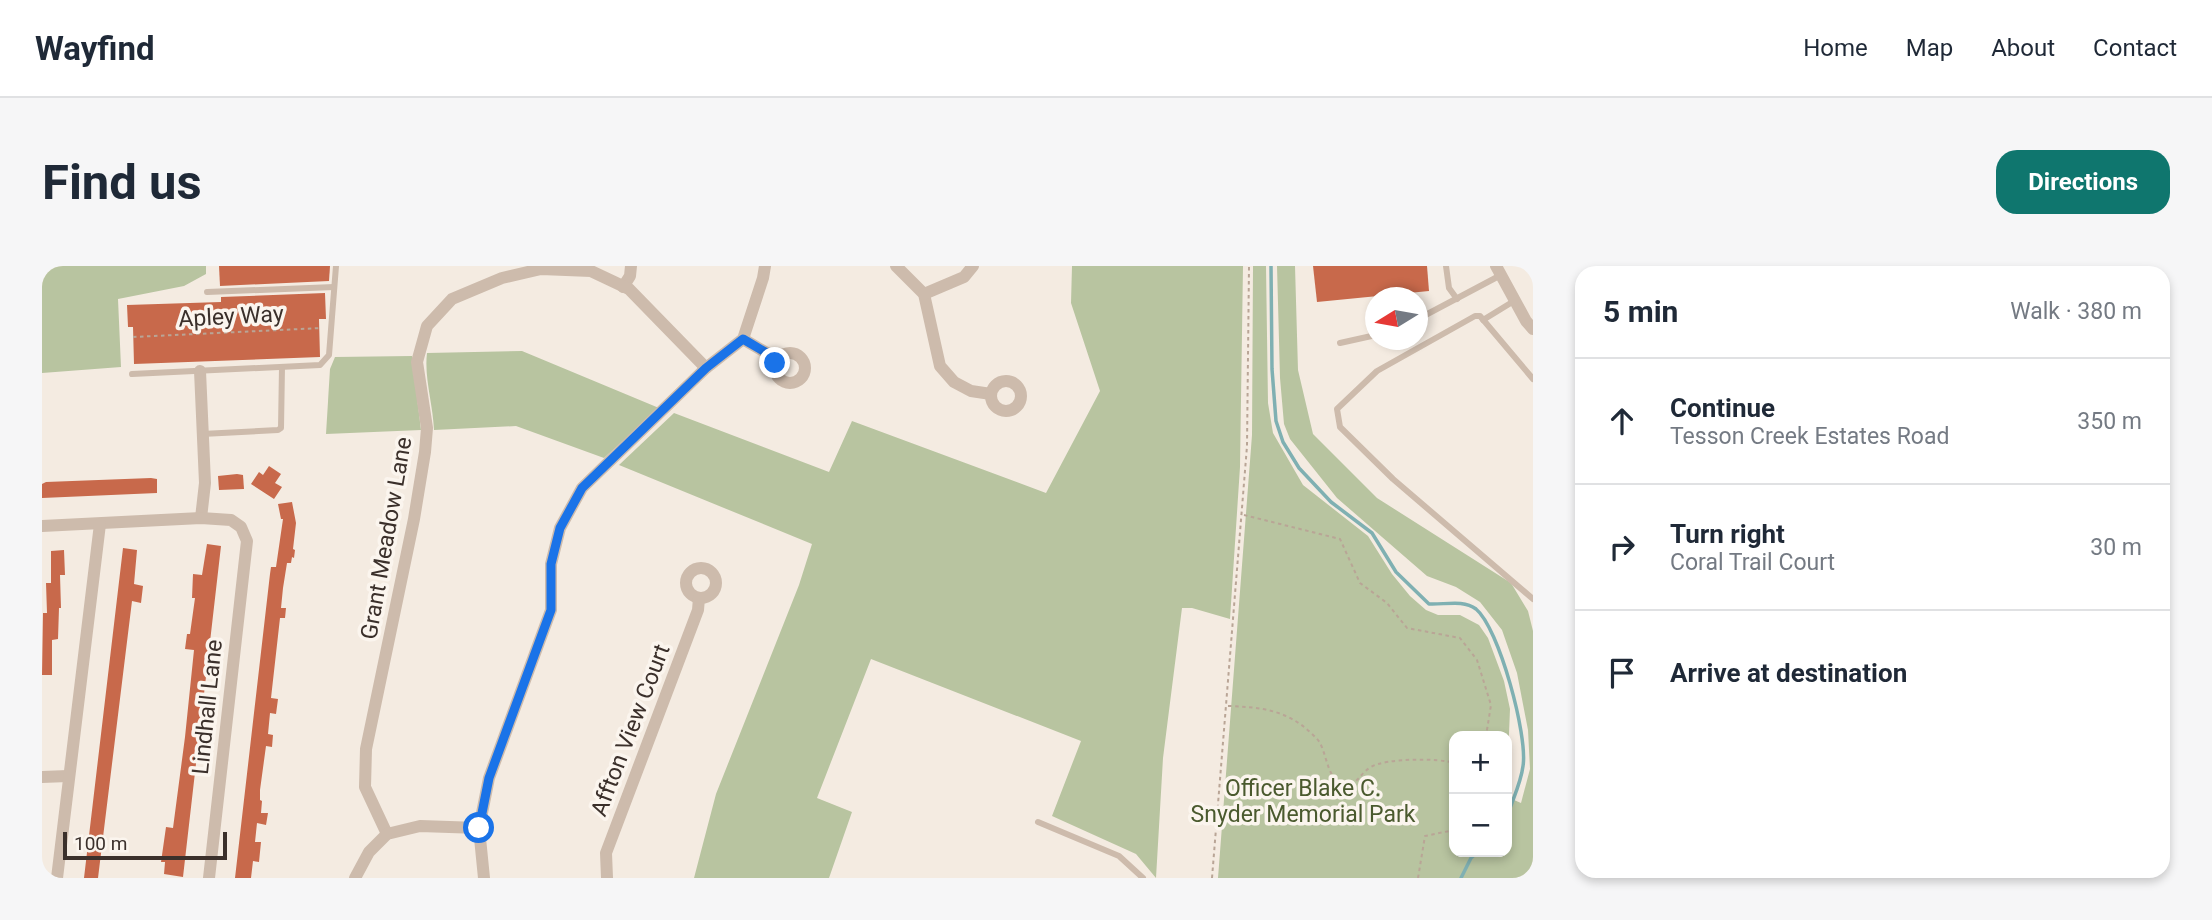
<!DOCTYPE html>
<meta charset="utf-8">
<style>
body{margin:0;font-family:Roboto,sans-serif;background:#f6f6f7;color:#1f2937}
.controls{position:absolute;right:21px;bottom:21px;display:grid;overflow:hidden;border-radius:14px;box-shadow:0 4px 10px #0003}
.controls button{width:63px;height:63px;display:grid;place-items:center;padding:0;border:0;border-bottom:2px solid #e0e1e3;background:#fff;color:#1f2937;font:35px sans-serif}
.compass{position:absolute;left:1323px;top:21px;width:63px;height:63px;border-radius:50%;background:#fff;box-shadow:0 4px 10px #0003;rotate:259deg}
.scale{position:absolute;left:21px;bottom:18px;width:164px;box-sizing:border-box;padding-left:7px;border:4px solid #3b302b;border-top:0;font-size:19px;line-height:24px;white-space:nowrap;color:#3b302b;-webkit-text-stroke:5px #fbf5ee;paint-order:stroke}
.stop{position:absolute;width:21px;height:21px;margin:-16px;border:5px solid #1a73e8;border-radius:50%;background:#fff}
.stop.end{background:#1a73e8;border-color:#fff;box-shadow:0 2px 7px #0008}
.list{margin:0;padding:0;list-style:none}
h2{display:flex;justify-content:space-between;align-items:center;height:91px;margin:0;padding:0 28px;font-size:30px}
h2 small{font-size:23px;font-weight:400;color:#747a83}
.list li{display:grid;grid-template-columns:46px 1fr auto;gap:21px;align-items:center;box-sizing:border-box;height:126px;padding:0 28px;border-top:2px solid #e0e1e3}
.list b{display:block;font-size:26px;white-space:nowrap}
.list p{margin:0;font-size:23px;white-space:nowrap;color:#747a83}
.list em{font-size:23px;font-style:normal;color:#747a83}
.icon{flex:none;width:38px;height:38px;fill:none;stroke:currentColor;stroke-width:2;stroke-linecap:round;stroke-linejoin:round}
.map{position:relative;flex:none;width:1491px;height:612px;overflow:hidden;border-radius:21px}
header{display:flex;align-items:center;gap:42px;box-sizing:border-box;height:98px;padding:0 35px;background:#fff;border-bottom:2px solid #e0e1e3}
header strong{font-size:33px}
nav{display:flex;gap:38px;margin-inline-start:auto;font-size:24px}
.intro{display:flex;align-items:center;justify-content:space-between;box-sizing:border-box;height:168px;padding:0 42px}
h1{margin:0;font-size:49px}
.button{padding:18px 32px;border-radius:21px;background:#0f766e;color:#fff;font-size:24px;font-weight:700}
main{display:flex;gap:42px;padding:0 42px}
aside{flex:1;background:#fff;border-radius:21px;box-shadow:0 4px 10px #0003}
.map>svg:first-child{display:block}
</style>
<header>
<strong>Wayfind</strong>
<nav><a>Home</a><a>Map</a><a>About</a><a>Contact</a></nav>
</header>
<div class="intro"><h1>Find us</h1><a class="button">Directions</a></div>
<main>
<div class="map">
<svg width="1491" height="612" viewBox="0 0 1491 612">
<rect width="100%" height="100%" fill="#f4ebe1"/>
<!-- green -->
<g fill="#b8c4a0">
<polygon points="0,0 164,0 164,8 142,20 76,33 79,101 0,107"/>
<polygon points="1030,0 1201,0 1198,201 1188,353 1150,342 1140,342 1121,492 1114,612 1094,588 1010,550 1039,475 829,393 775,532 810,546 787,612 652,612 674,528 757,319 770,278 577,199 632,147 787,206 810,155 1004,227 1058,125 1029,37"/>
<polygon points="1211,0 1224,0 1226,137 1231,167 1261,219 1326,270 1350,308 1368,330 1384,344 1396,349 1418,349 1437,359 1446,372 1462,415 1468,443 1466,492 1465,496 1465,470 1412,470 1412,586 1465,586 1465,531 1479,537 1488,503 1486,464 1475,407 1460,364 1438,336 1414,321 1385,310 1295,232 1248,173 1242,158 1238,112 1235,0 1253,0 1256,104 1271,168 1335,232 1469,317 1486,345 1491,365 1491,612 1176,612 1210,169"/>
<path d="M 480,85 L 617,142 L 562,192 L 474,160 L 392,164 C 391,138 382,112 385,87 Z"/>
<polygon points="370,90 379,164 284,168 288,103 293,91"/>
</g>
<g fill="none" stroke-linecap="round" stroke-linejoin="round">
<!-- stream -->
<g stroke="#7fb0b2" stroke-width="3.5">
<path d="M 1229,0 L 1230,103 L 1234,155 L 1241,176 L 1257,202 L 1289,236 L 1330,267 L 1354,306 L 1387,338 C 1402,339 1421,333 1434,343 C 1457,362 1486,470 1481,500 C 1479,517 1470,535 1465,551"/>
<polyline points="1419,612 1429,592 1436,586"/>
</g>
</g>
<!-- building -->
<g fill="#c8694b">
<polygon points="177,0 288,0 287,15 178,20"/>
<polygon points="1271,0 1385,0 1387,25 1275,36"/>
<polygon points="283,27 284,53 277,53 278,91 92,98 91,61 86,61 85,39 179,36 179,31"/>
<polygon points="227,200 239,208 233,217 240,221 232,233 209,218 217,206 221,209"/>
<polygon points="195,208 201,209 202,223 177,224 176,210"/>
<polygon points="109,212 115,213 115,227 0,232 0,218 4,216"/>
<polygon points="250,236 254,257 251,283 253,284 252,292 250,291 249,297 245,297 241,322 239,342 244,342 243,352 238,352 229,432 236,433 234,448 228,447 226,468 231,469 230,481 224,480 218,524 218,534 220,535 219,547 226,547 224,559 215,557 213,576 219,576 217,596 211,595 209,612 193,612 228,308 229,301 234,301 241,253 239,253 236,238"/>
<polygon points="165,278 179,280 141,611 122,608 123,596 119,596 124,561 131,562 143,471 152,384 143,383 145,368 148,368 153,332 150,332 151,308 160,309"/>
<polygon points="81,282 95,284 92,318 101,320 99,337 90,335 56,612 42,612"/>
<polygon points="22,284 23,309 18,309 19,342 17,342 16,373 10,374 10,409 0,409 1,347 5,347 4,317 9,317 9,285"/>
</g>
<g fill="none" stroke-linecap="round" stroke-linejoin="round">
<!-- path -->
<g stroke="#b9a596" stroke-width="2" stroke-dasharray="3.5 3.5" stroke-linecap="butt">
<polyline points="91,71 279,62"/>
<polyline points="1202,249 1298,273 1318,317 1345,337 1365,362 1418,372 1435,394 1449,439 1444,470"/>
<path d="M 1186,440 C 1218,441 1245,444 1269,467 C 1273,471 1277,474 1279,479 C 1286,495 1286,513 1303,521 C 1319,515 1317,508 1329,501 C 1343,492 1397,492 1412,497"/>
<polyline points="1170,612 1205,180 1207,0"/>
<polyline points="1376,612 1383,570 1412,564"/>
</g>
<!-- service -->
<g stroke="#cdbbac" stroke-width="6">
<polyline points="1404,0 1407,22 1415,33"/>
<polyline points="165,26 292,21"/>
<polyline points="1376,53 1459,9"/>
<polyline points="1441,54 1472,35"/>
<polyline points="1298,77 1334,69"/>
<polyline points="90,108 278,99 287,89 294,0"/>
<polyline points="1491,113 1438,50 1433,50 1335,105 1295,143 1298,161 1351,213 1491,333"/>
<polyline points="160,168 236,164 239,162 240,101"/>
<polyline points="996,556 1077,590 1101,612"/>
</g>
<!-- minor -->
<g stroke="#cdbbac" stroke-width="12">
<polyline points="854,0 882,28 898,100 912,116 929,125 949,128"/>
<polyline points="1454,0 1484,55 1491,63"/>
<polyline points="581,21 588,10 589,0"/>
<polyline points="882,28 922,11 931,0"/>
<polyline points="701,73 735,93"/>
<circle cx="748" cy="102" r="15"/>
<polyline points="158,105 163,217 159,252"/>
<circle cx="964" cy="130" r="15"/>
<polyline points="0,260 159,252 189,254 199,261 205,275 167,612"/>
<circle cx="659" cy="317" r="15"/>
<polyline points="0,511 26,510"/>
<polyline points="345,568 323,521 324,483 372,253 383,186 385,162 375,96 385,60 410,33 460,12 499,3 549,5 587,23 664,102"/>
<polyline points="15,612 58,258"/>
<polyline points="313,612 327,586 345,568 378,560 437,562"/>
<polyline points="442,612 437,562 447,512 509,344 509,298 518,262 540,222 664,102 701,73 721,12 723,0"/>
<polyline points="565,612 564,587 656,344 657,332"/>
</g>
</g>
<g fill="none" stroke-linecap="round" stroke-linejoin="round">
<!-- route -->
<polyline stroke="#1a73e8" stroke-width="9" points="437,562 447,512 509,344 509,298 518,262 540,222 664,102 701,73 735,93 733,97"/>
</g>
<g text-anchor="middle" stroke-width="7" stroke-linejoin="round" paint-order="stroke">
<!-- street labels -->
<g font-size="23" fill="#3b302b" stroke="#fbf5ee">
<text transform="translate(189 50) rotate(-3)" y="8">Apley Way</text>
<text transform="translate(344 272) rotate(-80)" y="8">Grant Meadow Lane</text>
<text transform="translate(165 441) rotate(-84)" y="8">Lindhall Lane</text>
<text transform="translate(588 464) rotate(-69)" y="8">Affton View Court</text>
</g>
<!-- park labels -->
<g font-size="23" fill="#4a5a2e" stroke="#fbf5ee">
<text x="1261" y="530">Officer Blake C.<tspan x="1261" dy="26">Snyder Memorial Park</tspan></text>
</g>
</g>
</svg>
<div class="controls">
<button>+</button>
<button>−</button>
</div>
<svg class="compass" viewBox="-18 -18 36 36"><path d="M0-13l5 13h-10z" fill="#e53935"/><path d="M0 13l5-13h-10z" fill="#747a83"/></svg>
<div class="scale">100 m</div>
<div class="stop" style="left:437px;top:562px"></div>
<div class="stop end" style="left:733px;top:97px"></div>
</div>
<aside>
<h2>5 min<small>Walk · 380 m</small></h2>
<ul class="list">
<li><svg class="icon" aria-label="ahead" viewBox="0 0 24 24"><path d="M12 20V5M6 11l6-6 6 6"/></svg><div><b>Continue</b><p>Tesson Creek Estates Road</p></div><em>350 m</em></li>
<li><svg class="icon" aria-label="right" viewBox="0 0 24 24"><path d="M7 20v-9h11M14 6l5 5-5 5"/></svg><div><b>Turn right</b><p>Coral Trail Court</p></div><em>30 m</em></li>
<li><svg class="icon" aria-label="arrive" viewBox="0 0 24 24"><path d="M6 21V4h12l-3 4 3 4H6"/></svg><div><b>Arrive at destination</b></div></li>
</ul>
</aside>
</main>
